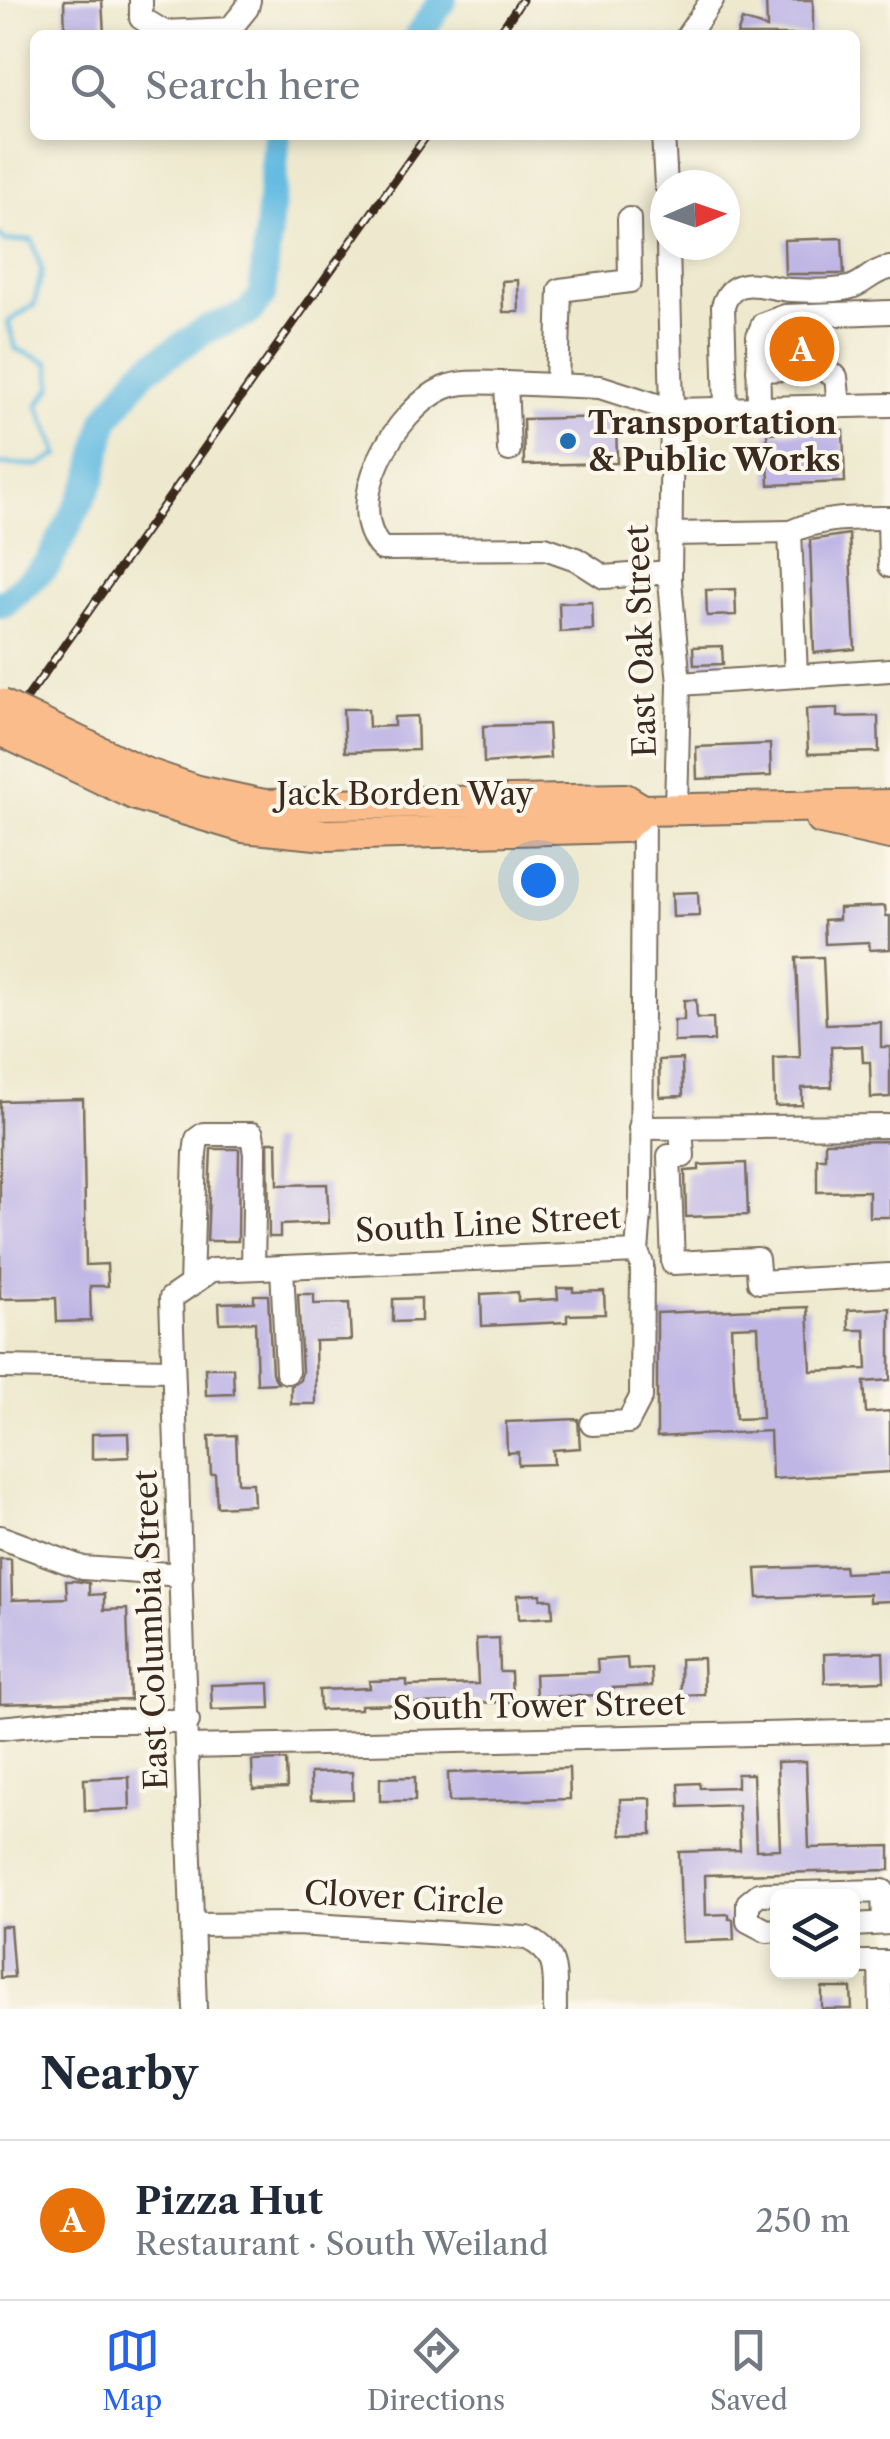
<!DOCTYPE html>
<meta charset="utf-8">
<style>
body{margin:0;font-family:"Libre Caslon Text",serif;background:#f6f6f7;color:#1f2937}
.controls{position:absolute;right:30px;bottom:30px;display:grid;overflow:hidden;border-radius:15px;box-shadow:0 5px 15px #0003}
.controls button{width:90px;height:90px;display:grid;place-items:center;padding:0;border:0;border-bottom:2px solid #e0e1e3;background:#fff;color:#1f2937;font:50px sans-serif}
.compass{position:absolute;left:650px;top:170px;width:90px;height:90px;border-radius:50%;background:#fff;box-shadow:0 5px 15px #0003;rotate:88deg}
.you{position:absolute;left:538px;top:880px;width:35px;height:35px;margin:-25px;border:8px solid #fff;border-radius:50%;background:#1a73e8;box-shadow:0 0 0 15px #1a73e833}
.badge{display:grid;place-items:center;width:65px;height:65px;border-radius:50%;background:#2563eb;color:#fff;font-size:32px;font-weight:700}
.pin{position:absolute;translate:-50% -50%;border:5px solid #fff;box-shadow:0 2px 10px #0006}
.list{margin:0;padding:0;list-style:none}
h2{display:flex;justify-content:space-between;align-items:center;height:130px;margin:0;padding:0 40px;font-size:42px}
h2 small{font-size:32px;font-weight:400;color:#747a83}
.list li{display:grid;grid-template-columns:65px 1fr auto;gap:30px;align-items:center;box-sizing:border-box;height:160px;padding:0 40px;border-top:2px solid #e0e1e3}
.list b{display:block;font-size:38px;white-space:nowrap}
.list p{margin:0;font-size:32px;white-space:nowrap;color:#747a83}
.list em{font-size:32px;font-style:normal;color:#747a83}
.icon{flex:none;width:55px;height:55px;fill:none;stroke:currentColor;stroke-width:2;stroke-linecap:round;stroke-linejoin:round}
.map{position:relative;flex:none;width:890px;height:2009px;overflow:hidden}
.search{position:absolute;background:#fff;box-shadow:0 5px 15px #0003;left:30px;right:30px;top:30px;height:110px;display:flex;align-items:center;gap:25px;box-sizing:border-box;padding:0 35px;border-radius:15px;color:#747a83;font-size:38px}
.sheet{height:290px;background:#fff}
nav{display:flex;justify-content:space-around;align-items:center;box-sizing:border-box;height:140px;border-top:2px solid #e0e1e3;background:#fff;font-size:28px;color:#747a83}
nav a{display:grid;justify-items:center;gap:5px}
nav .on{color:#2563eb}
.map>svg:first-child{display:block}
</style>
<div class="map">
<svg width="890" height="2009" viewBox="0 0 890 2009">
<rect width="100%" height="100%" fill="#fbf7ec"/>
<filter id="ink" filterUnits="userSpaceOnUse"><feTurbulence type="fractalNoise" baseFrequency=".01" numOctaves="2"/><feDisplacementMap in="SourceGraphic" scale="20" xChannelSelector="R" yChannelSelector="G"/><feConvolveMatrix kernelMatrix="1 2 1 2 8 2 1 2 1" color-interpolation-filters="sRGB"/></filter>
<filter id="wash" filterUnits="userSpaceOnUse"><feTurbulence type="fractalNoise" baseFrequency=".0048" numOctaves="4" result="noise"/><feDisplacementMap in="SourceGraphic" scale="40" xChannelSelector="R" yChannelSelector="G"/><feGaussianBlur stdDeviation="2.25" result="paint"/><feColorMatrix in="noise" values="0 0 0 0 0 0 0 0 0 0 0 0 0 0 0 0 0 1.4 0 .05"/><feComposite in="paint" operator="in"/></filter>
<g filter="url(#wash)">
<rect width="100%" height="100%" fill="#eee9ce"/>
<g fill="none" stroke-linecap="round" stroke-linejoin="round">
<!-- stream -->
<polyline stroke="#64bbe1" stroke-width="5" points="0,235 5,241 32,240 42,271 34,305 8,322 16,349 49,363 52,387 38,405 59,455 39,465 0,464"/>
<!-- river -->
<g stroke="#64bbe1" stroke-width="28">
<polyline points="418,35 443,0"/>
<polyline points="0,604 5,603 48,564 92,479 106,420 142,372 207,329 247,314 262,296 277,135"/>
</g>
</g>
<g id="blocks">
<!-- building -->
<g fill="#bfb6e5" fill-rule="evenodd">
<polygon points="64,0 102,0 104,35 65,35"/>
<polygon points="766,0 813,0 813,35 737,35 742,20 767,28"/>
<polygon points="842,238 844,274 785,274 784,240"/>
<polygon points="518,280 519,312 503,312 502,281"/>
<polygon points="794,331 808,331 809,335 830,334 832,357 820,353 773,354 774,336 794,335"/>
<polygon points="616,417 617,463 524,465 523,419"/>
<polygon points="843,430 845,482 769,485 767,433"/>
<polygon points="849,534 855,649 814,653 810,540"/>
<polygon points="735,589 736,615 707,616 706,590"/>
<polygon points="592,602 593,630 560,632 559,603"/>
<polygon points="722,646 723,664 694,665 693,647"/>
<polygon points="838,708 838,717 878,716 879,752 808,754 806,709"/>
<polygon points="343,709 368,709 369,727 394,726 394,717 417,716 418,750 345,752"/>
<polygon points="548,724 550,758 484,763 483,726"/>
<polygon points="770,744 771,776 697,779 696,747"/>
<polygon points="698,892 699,916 673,917 672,893"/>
<polygon points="885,906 886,916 890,916 890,949 870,950 869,942 825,944 824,920 839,919 839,908"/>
<polygon points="823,957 826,1024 881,1022 881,1047 890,1047 890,1097 871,1098 870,1062 863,1062 862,1046 831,1047 832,1087 802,1088 802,1105 775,1106 774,1058 800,1057 796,958"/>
<polygon points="684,1000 696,1000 697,1018 713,1018 714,1041 674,1042 674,1020 684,1020"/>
<polygon points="682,1059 683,1096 660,1097 659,1060"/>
<polygon points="83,1099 86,1265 107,1264 108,1286 90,1286 91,1321 57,1322 56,1298 0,1299 0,1101"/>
<polygon points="890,1141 890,1217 869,1217 869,1191 817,1192 817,1158 825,1158 825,1142"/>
<polygon points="268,1142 277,1142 278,1185 327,1184 329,1223 280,1225 280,1237 269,1237"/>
<polygon points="211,1149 239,1149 238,1241 207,1241"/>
<polygon points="746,1163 748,1215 686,1217 685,1171 699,1170 699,1165"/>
<polygon points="557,1288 573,1288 573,1292 604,1291 605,1314 567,1315 567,1322 482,1326 481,1294 518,1292 518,1301 558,1299"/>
<polygon points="298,1294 314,1294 314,1304 349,1303 351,1340 315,1341 316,1404 291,1404 291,1386 300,1380 302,1371"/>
<polygon points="254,1295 268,1295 272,1373 278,1383 257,1384 255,1322 220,1323 219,1303 254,1302"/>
<polygon points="421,1298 421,1321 393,1322 393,1299"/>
<path d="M 808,1307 L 811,1371 L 867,1369 L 865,1330 L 849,1330 L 848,1310 L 890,1308 L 890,1380 L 864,1382 L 866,1413 L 890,1411 L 890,1472 L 772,1479 L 770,1431 L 657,1437 L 657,1313 ZM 758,1326 L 762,1418 L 736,1419 L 731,1327 Z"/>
<polygon points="205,1368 233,1368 234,1394 206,1395"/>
<polygon points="578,1419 580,1448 553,1450 554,1464 518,1465 518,1452 507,1453 506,1422"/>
<polygon points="128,1433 129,1457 92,1459 92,1434"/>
<polygon points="236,1435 238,1483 253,1483 254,1505 217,1507 215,1474 211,1474 209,1436"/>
<polygon points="0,1559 11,1559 12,1600 67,1598 66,1581 75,1581 89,1583 89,1595 104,1594 104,1610 127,1609 130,1700 0,1704"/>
<polygon points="844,1566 845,1573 890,1571 890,1601 869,1602 869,1594 758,1598 756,1569"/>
<polygon points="541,1594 541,1599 552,1599 553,1617 519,1619 518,1595"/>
<polygon points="499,1638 500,1672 511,1672 512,1702 361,1705 361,1709 320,1710 319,1690 370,1688 369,1681 407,1680 407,1686 478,1684 476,1639"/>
<polygon points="883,1652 884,1681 825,1683 824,1654"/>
<polygon points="627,1658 628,1669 651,1668 652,1686 612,1688 613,1698 600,1698 599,1695 536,1697 535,1674 598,1672 597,1660"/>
<polygon points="703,1658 704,1694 681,1695 680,1659"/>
<polygon points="269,1683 270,1708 212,1710 211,1685"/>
<polygon points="286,1760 287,1788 253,1789 252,1761"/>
<polygon points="806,1761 809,1848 890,1846 890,1870 705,1875 706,1915 729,1914 729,1919 733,1919 734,1940 682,1942 679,1852 740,1850 738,1805 680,1807 679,1784 699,1783 700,1788 737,1787 737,1774 753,1774 756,1850 780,1849 777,1762"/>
<polygon points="569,1768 570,1799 449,1802 448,1773"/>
<polygon points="352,1772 353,1799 311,1800 310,1773"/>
<polygon points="129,1777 130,1809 85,1811 84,1779"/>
<polygon points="415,1777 415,1801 380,1801 380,1778"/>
<polygon points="651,1798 652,1834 621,1835 620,1799"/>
<polygon points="0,1926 10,1926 14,1977 0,1978"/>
<polygon points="822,1988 851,1988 852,2009 822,2009"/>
</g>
</g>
</g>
<g filter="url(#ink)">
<use href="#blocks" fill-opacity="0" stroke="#7a6d5c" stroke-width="2.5"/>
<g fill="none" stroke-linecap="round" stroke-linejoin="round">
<!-- minor casing -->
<g stroke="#7a6d5c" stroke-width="26">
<g id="minor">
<polyline points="141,0 141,18 164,32 230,29 247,8 249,0"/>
<polyline points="688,35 712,0"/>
<polyline points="663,135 666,185"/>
<polyline points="668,245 672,410 670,580 679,684 676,810"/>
<polyline points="758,370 820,368 836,377 839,405"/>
<path d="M 506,383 C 488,383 462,380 444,388 C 396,409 340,505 382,549 L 545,548 L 576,559 L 604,577 L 670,572"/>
<polyline points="557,383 560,290 630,281 629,219"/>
<path d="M 726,407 L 723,306 C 734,271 766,289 791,290 C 809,291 831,292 848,288 C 864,285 872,270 890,268"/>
<polyline points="759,407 758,336 763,324 785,316 890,312"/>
<polyline points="509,450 506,383 600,387 672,410 890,405"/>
<polyline points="889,518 890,566"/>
<path d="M 790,532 C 823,517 855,518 890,518"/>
<polyline points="670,534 790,532 796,676"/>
<polyline points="679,684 890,670"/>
<polyline points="640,1128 890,1126"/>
<polyline points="681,1128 683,1156 669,1156 673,1263 757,1259 759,1282 890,1275"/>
<polyline points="282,1267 287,1372"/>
<polyline points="191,1285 195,1153 197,1139 204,1134 252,1134 255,1154 253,1268"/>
<polyline points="0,1367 173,1370"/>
<polyline points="592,1424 628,1422 641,1397 642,1264 637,1252"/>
<polyline points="0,1537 83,1568 182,1575"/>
<polyline points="0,1728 72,1721 188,1721"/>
<polyline points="188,1747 890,1731"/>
<path d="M 193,1925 L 296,1924 L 527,1938 C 561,1954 554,1976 555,2009"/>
<polyline points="852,1925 890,1923"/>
<polyline points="778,1930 767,1931 748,1921 748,1903 759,1894 883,1891 884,1923"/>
<polyline points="852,1962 880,1962"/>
<polyline points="195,2009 171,1298 212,1270 637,1252 641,1200 643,810"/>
<polyline points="881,2009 880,1962 890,1962"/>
</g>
</g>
<!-- major casing -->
<g stroke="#7a6d5c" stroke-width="34">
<g id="major">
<polyline points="142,772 198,791 264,805 625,799 643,810 890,805"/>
<polyline points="136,795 243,827 326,835 624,827 643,810"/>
<polyline points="821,819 890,834"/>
</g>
</g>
<!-- minor -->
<use href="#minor" stroke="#fff" stroke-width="22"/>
<!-- major -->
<use href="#major" stroke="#fabc8b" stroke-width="30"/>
<!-- rail casing -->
<g stroke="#3b2a1e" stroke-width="9">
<g id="rail">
<polyline points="498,35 522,0"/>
<polyline points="0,736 427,135"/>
</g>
</g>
<!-- rail -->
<use href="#rail" stroke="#fbf7ec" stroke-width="5" stroke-dasharray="15" stroke-linecap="butt"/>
<!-- major-bridge casing -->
<g stroke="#7a6d5c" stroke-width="34" stroke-linecap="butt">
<g id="major-bridge">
<polyline points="0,704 142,772"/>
<polyline points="0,730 136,795"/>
</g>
</g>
<!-- major-bridge -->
<use href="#major-bridge" stroke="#fabc8b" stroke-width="30"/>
</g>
</g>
<!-- markers -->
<circle fill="#1f6fb2" stroke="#fbf7ec" stroke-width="4" cx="568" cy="441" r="10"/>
<g text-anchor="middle" stroke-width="8" stroke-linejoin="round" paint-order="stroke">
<!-- poi labels -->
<g font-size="32" font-weight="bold" fill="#3b2a1e" stroke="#fbf7ec" text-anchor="start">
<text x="588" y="434">Transportation<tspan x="588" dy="37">&amp; Public Works</tspan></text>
</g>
<!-- street labels -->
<g font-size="32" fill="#3b2a1e" stroke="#fbf7ec">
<text transform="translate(641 641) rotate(-92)" y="11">East Oak Street</text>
<text x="405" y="805">Jack Borden Way</text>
<text transform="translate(488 1224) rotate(-3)" y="11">South Line Street</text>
<text transform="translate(151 1630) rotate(-92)" y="11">East Columbia Street</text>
<text transform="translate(539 1706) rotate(-1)" y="11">South Tower Street</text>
<text transform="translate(404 1898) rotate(3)" y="11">Clover Circle</text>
</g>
</g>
</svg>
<div class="controls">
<button><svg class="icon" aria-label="layers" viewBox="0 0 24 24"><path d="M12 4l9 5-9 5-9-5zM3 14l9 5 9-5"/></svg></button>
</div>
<svg class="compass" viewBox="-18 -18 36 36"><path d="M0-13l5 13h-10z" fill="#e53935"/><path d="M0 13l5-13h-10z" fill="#747a83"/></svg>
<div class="you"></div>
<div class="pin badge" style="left:802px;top:349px;background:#e8710a">A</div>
<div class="search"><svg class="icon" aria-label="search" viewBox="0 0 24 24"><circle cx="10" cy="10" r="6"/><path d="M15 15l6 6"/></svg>Search here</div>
</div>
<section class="sheet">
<h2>Nearby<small></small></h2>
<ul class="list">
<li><span class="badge" style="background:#e8710a">A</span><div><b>Pizza Hut</b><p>Restaurant · South Weiland</p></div><em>250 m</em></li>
</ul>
</section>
<nav>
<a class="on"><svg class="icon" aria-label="map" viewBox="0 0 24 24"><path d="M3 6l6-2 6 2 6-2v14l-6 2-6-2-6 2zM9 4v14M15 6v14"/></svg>Map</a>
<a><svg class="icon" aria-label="directions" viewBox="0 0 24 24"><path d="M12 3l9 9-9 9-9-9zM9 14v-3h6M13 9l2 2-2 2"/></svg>Directions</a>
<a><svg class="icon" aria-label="saved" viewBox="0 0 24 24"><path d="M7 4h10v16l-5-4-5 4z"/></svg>Saved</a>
</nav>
